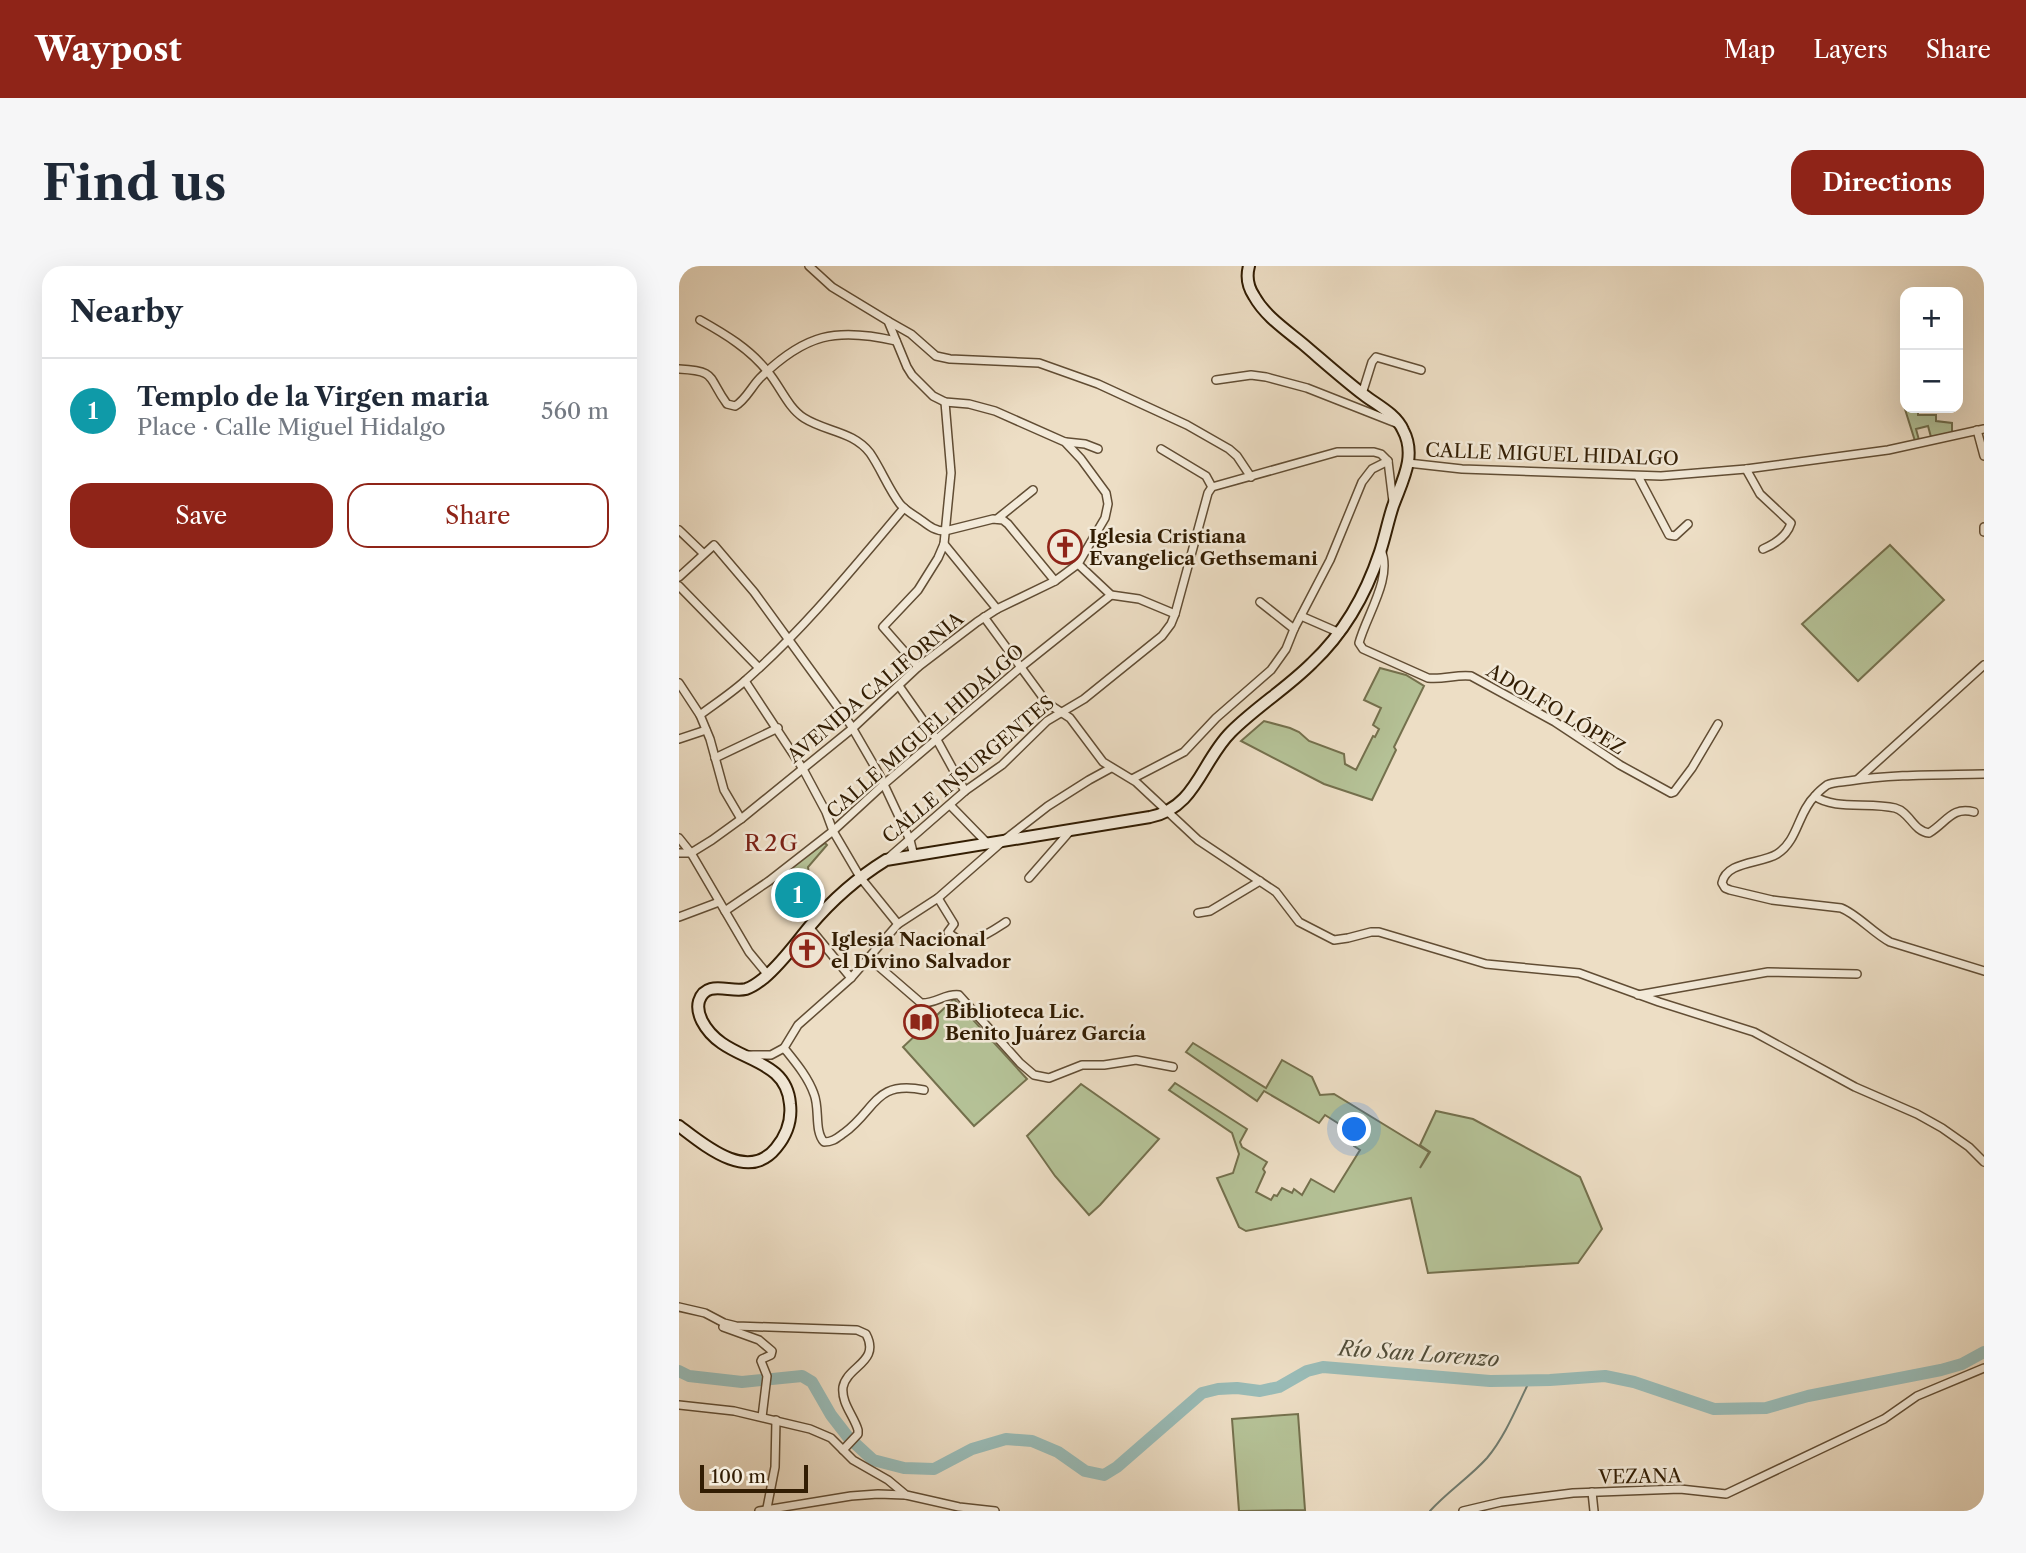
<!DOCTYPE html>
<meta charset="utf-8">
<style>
body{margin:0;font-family:"Libre Caslon Text",serif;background:#f6f6f7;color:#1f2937}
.controls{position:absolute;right:21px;top:21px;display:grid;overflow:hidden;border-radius:14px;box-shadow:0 7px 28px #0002}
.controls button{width:63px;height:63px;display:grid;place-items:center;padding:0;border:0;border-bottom:2px solid #e0e1e3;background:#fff;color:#1f2937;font:35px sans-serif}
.scale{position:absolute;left:21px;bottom:18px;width:108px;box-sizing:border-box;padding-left:7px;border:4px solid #321d03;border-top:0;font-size:19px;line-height:24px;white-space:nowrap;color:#321d03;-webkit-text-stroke:5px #f3ead9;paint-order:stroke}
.you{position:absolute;left:676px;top:864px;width:24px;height:24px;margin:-18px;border:5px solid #fff;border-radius:50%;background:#1a73e8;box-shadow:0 0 0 10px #1a73e833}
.badge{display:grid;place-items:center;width:46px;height:46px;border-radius:50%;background:#8f2418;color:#fff;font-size:23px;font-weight:700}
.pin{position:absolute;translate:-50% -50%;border:4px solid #fff;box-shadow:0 2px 7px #0006}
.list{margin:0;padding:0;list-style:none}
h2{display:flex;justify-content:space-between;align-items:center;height:91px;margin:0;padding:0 28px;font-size:30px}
h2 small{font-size:23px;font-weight:400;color:#747a83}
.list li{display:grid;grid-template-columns:46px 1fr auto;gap:21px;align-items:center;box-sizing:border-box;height:105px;padding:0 28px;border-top:2px solid #e0e1e3}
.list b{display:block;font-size:26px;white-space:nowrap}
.list p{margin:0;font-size:23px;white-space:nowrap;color:#747a83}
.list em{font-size:23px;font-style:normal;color:#747a83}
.actions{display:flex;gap:14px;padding:21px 28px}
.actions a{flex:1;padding:16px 0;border:2px solid #8f2418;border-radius:21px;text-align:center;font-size:24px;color:#8f2418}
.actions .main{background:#8f2418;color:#fff}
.map{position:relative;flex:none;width:1305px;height:1245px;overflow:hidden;border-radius:21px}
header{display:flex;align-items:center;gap:42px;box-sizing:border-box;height:98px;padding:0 35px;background:#8f2418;color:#fff}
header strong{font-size:33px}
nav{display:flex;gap:38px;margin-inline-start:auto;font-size:24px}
.intro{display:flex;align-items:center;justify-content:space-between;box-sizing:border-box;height:168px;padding:0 42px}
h1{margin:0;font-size:49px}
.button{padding:18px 32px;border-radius:21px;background:#8f2418;color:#fff;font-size:24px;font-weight:700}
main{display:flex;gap:42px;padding:0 42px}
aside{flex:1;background:#fff;border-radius:21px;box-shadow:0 7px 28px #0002}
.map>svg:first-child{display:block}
</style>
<header>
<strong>Waypost</strong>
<nav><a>Map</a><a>Layers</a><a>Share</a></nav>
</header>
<div class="intro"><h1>Find us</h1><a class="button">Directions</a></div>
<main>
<aside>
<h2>Nearby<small></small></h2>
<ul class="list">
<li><span class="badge" style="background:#0f9aa8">1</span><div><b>Templo de la Virgen maria</b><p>Place · Calle Miguel Hidalgo</p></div><em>560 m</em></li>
</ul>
<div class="actions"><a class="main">Save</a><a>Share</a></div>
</aside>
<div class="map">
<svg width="1305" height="1245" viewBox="0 0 1305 1245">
<rect width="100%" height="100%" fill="#eddec5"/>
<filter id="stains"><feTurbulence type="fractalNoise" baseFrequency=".00286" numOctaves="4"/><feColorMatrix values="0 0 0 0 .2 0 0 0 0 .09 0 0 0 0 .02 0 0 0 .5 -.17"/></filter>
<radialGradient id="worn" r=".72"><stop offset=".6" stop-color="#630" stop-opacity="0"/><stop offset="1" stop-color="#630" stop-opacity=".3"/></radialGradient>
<!-- green -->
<g fill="#b5c297" stroke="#74704d" stroke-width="2">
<polygon points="1226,139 1226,142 1239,142 1239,149 1257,149 1257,155 1273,157 1273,167 1252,171 1249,160 1237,163 1240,174 1236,175 1225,140"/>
<polygon points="1211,279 1265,334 1179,415 1123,358"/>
<polygon points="701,402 727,409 745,420 715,481 717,484 693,534 645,518 562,475 585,455 611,462 620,466 630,475 665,488 666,498 677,504 694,470 696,471 700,463 694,459 702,442 685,434"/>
<polygon points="146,577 148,579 129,601 130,609 100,635 93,615"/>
<polygon points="275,733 348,813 295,860 224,781"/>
<polygon points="514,777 587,822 603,794 633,811 641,829 655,828 750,886 741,902 751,886 741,879 757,845 794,853 901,911 923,963 899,997 749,1007 732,932 567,965 560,961 538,912 554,907 560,888 553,867 490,824 496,817 568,863 561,876 563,881 588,896 584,903 586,906 577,926 592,934 595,929 598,930 603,922 613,927 615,923 623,929 632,913 655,926 681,884 675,880 676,868 646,849 640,857 585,825 578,835 507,786"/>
<polygon points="402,818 480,873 421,939 410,949 376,910 348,870"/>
<polygon points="619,1148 626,1244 560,1245 553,1153"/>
</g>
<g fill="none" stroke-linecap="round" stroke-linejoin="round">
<!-- stream -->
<path stroke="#707c70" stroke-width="2" d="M 751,1245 C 768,1226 791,1211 808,1192 C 827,1169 838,1140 851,1114"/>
<!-- river -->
<polyline stroke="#99bcb8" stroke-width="12" points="0,1105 10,1110 63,1116 123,1110 133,1116 152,1149 169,1171 194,1194 225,1202 255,1203 293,1183 327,1173 353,1175 379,1186 406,1205 425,1209 438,1201 523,1127 539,1123 558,1122 581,1125 600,1121 628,1105 644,1101 811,1115 871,1114 926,1110 955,1116 1035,1143 1087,1142 1129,1130 1262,1104 1283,1098 1305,1086"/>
<!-- minor casing -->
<g stroke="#614d34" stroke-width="10">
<g id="minor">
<path d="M 21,54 C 46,68 71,83 89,106 C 101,120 109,142 125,152 C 147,166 174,165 191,187 C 202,203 209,222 221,238 C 227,245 235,249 242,254 C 250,260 256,265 266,265 L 314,253 L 324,254 L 329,258 L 376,315"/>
<polyline points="209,55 232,68 257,90 271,93 360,97 419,118 508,159 550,183 558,190 572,211"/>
<path d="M 0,103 C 39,105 28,111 48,138 L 56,140 C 66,135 73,120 81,112 C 126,68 157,61 217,75"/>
<polyline points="537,114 572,109 587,111 628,122 717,157"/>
<polyline points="683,128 693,96 697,91 742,104"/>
<polyline points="1298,164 1305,190"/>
<polyline points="387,176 406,178 419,183"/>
<polyline points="482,183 527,210 533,221"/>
<polyline points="729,197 783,203 982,210 1067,203 1209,184 1305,163"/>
<path d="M 1067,203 L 1081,228 L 1112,257 C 1108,270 1096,278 1084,283"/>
<polyline points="959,210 990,269 996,270 1009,258"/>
<polyline points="318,253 354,224"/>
<polyline points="1305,261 1305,266"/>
<polyline points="0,264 24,287"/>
<polyline points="265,278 318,343"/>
<path d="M 702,284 C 714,312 687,350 680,377 L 684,383 L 749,412 C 764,414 778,408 792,410 L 876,456 L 941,499 L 992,527 L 995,526 L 1013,502 L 1039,458"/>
<polyline points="399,298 432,329 460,333 496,348"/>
<polyline points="0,311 35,279 75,326 171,458 200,508 231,574 235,590"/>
<polyline points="0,320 80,402"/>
<polyline points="581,336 615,363"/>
<polyline points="622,350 661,367"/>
<polyline points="305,351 368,437 391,452 424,496 457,516 519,574 597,626 620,656 655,674 669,672 692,666 700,666 807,698 900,707 980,736 1075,766 1176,821 1238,848 1263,862 1290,881 1305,896"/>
<polyline points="239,401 204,361 239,324 259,292 265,278 272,207 266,136"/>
<polyline points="66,415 124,503 147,546 154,565 181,611 219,658"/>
<polyline points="0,417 21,449 31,473 45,524 62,553"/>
<polyline points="220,420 258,474 286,525"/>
<path d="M 21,449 C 37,437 54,426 68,413 C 126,362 175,301 225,242"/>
<polyline points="0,473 27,464"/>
<polyline points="36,492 99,462"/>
<path d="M 1305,508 C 1260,509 1214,508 1170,515 C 1163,516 1154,516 1148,519 C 1144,522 1139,526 1136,530 C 1119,546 1119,575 1098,588 C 1082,598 1047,595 1043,617 L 1046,622 L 1051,624 L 1093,634 L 1162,642 C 1178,648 1194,667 1211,676 L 1305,705"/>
<polyline points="453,513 505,486 537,452 592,404 607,383 615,363 651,294 683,216 693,203 709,195"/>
<polyline points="1179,513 1305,399"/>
<path d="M 1136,530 C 1154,544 1191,536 1216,542 C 1231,546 1234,565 1250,567 C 1268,556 1273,540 1295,546"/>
<polyline points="271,539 308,577"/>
<polyline points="0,572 12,587 70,686 89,709"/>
<polyline points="0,587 12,587 33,574 62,553 174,462 239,401 298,356 318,343 376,315 399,298 426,252 429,238 427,227 402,193 386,176 316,145 290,138 266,136 254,130 233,109 228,101 209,55 153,21 130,0"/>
<polyline points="207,594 286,525 323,499 368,455 405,433 483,370 492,358 496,348 529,227 533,221 658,186 695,186 702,188 709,195 714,236"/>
<polyline points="350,612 392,564"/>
<path d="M 259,632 L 275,658 L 269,666 C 287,685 310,667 327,656"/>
<polyline points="46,645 90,615 154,565 204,519 342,401 432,329"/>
<polyline points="519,647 531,645 581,615"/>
<polyline points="0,651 40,636"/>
<polyline points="130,661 172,712"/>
<path d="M 190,692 L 242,737 C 256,738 267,727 280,729 L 341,797 L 355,809 L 370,812 L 403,799 L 425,799 L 457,794 L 494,801"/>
<polyline points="959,729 1089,706 1178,708"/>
<path d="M 105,782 C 117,797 129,811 135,828 C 141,843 135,865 145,876 C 154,876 158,872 165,867 C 197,844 195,814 245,824"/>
<polyline points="67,789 92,789 105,782 119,759 172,712 219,658 259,632 324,575 369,540 410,514 432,502"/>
<path d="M 0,1041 L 26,1047 L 45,1057 L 57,1060 L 178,1064 L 187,1068 C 202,1096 168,1100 164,1121 C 162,1137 175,1150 179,1164 L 179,1168 L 164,1184"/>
<polyline points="44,1061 80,1074 93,1085 92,1089 83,1093 82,1095 88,1110 83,1151"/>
<polyline points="0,1139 55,1145 131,1163 152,1172 174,1194 209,1214 227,1229 280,1241 316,1245"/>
<polyline points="913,1226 915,1245"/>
<polyline points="88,1242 96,1201 97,1154"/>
<polyline points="80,1245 172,1230 199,1228 226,1229"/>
<polyline points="784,1245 822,1236 894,1227 1001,1223 1047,1228 1205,1153 1238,1130 1305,1102"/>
</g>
</g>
<!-- secondary casing -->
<g stroke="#321d03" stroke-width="14">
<path id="secondary" d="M 0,860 C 25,879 69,917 97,882 C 107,870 113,855 111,838 C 107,787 45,798 23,755 C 20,749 18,742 20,735 C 27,713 51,727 67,723 C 74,721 80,716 85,712 C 103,697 116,678 131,660 C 153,634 178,612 207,594 L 471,551 C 517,542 522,496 552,466 C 577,441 608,422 633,397 C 666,366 687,328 701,286 C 706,271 709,255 714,240 C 723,215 738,190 724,164 C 717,148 698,139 685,129 C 664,113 644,95 624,78 C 607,64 586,50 575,30 C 569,21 567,11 570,0"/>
</g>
<!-- minor -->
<use href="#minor" stroke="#f3ead9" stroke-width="7"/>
<!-- secondary -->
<use href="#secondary" stroke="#f3ead9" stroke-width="10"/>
</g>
<!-- icons -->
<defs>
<g id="church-ring" transform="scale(1.75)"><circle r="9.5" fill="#f3ead9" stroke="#8f2418" stroke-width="1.5"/><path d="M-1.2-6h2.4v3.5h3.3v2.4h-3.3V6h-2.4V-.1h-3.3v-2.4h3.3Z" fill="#8f2418"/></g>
<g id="library-ring" transform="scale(1.75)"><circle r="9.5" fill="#f3ead9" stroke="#8f2418" stroke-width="1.5"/><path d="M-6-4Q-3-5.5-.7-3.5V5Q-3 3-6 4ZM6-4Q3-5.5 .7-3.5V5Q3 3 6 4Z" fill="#8f2418"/></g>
</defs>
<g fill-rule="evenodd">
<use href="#church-ring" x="386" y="281"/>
<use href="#church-ring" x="128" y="684"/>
<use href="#library-ring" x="242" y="756"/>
</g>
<g text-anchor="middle" stroke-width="5" stroke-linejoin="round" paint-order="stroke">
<!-- street labels -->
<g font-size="19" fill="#321d03" stroke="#f3ead9">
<text transform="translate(873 188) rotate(2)" y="7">CALLE MIGUEL HIDALGO</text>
<text transform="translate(196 421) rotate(-40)" y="7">AVENIDA CALIFORNIA</text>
<text transform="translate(877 443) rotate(31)" y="7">ADOLFO LÓPEZ</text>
<text transform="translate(246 465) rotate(-41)" y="7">CALLE MIGUEL HIDALGO</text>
<text transform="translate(289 503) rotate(-40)" y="7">CALLE INSURGENTES</text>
<text transform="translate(961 1210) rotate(-1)" y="7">VEZANA</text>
</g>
<!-- poi labels -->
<g font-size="19" font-weight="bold" fill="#321d03" stroke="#f3ead9" text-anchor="start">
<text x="410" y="277">Iglesia Cristiana<tspan x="410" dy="22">Evangelica Gethsemani</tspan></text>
<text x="152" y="680">Iglesia Nacional<tspan x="152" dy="22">el Divino Salvador</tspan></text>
<text x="266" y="752">Biblioteca Lic.<tspan x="266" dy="22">Benito Juárez García</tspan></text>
</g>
<!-- water labels -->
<g font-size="21" font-style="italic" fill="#514d39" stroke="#f3ead9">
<text transform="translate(740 1088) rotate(4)" y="7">Río San Lorenzo</text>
</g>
<!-- quarter labels -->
<g font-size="23" letter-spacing="2" fill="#7a1f14" stroke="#f3ead9">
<text x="93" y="585">R2G</text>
</g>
</g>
<rect width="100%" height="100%" filter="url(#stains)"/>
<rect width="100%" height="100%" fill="url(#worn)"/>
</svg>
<div class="controls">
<button>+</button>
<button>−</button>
</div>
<div class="scale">100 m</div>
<div class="you"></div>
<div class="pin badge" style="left:119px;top:629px;background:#0f9aa8">1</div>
</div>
</main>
